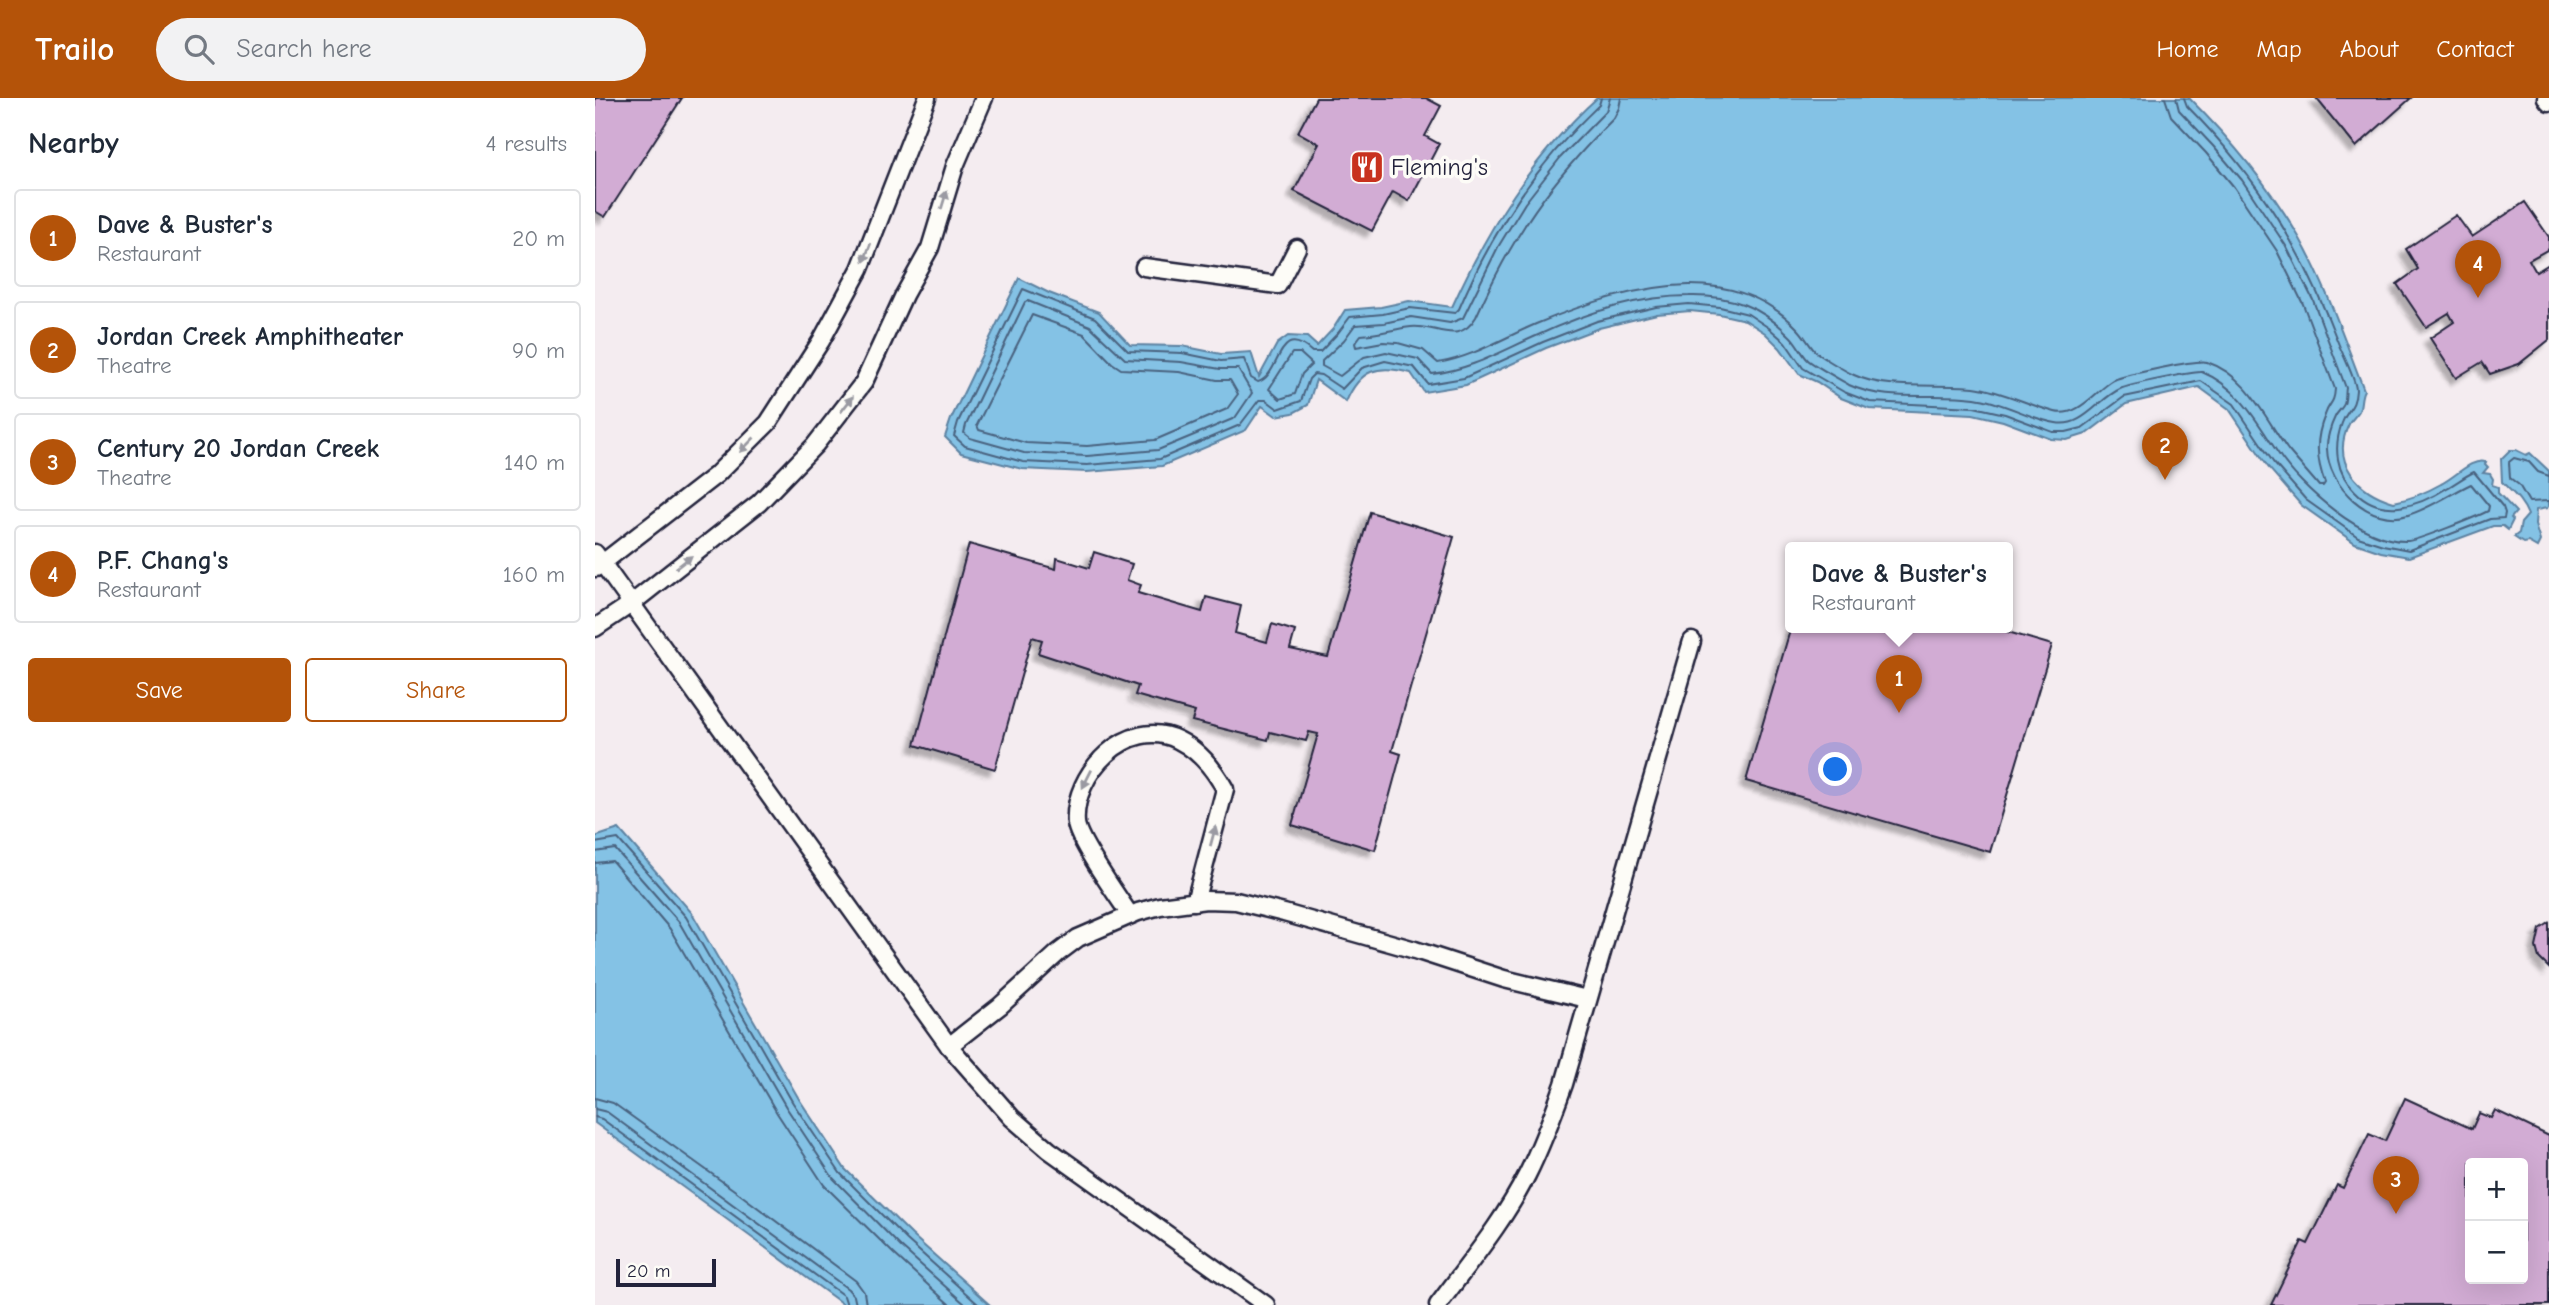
<!DOCTYPE html>
<meta charset="utf-8">
<style>
body{margin:0;font-family:"Comic Neue",sans-serif;background:#f2f2f3;color:#1f2937}
.controls{position:absolute;right:21px;bottom:21px;display:grid;overflow:hidden;border-radius:7px;box-shadow:0 7px 28px #0002}
.controls button{width:63px;height:63px;display:grid;place-items:center;padding:0;border:0;border-bottom:2px solid #e0e1e3;background:#fff;color:#1f2937;font:35px sans-serif}
.scale{position:absolute;left:21px;bottom:18px;width:100px;box-sizing:border-box;padding-left:7px;border:4px solid #22223b;border-top:0;font-size:19px;line-height:24px;white-space:nowrap;color:#22223b;-webkit-text-stroke:5px #fdfcf7;paint-order:stroke}
.you{position:absolute;left:1241px;top:672px;width:24px;height:24px;margin:-18px;border:5px solid #fff;border-radius:50%;background:#1a73e8;box-shadow:0 0 0 10px #1a73e833}
.badge{display:grid;place-items:center;width:46px;height:46px;border-radius:50%;background:#b45309;color:#fff;font-size:23px;font-weight:700}
.pin{position:absolute;translate:-50% -58px;filter:drop-shadow(0 2px 4px #0008)}
.pin::after{content:'';position:absolute;top:37px;width:24px;height:21px;background:inherit;clip-path:polygon(0 0,100% 0,50% 100%)}
.popup{position:absolute;left:1190px;top:444px;width:228px;height:91px;box-sizing:border-box;display:grid;place-content:center;border-radius:7px;background:#fff;filter:drop-shadow(0 2px 5px #0005);font-size:23px;white-space:nowrap;color:#747a83}
.popup b{font-size:26px;color:#1f2937}
.popup::after{content:'';position:absolute;left:50%;top:100%;margin-left:-14px;border:14px solid transparent;border-top-color:#fff}
.list{margin:0;padding:0;list-style:none}
h2{display:flex;justify-content:space-between;align-items:center;height:91px;margin:0;padding:0 28px;font-size:30px}
h2 small{font-size:23px;font-weight:400;color:#747a83}
.list li{display:grid;grid-template-columns:46px 1fr auto;gap:21px;align-items:center;box-sizing:border-box;height:98px;margin:0 14px 14px;padding:0 14px;border:2px solid #e0e1e3;border-radius:7px}
.list b{display:block;font-size:26px;white-space:nowrap}
.list p{margin:0;font-size:23px;white-space:nowrap;color:#747a83}
.list em{font-size:23px;font-style:normal;color:#747a83}
.actions{display:flex;gap:14px;padding:21px 28px}
.actions a{flex:1;padding:16px 0;border:2px solid #b45309;border-radius:7px;text-align:center;font-size:24px;color:#b45309}
.actions .main{background:#b45309;color:#fff}
.icon{flex:none;width:38px;height:38px;fill:none;stroke:currentColor;stroke-width:2;stroke-linecap:round;stroke-linejoin:round}
.map{position:relative;flex:none;width:1954px;height:1207px;overflow:hidden}
header{display:flex;align-items:center;gap:42px;box-sizing:border-box;height:98px;padding:0 35px;background:#b45309;color:#fff}
header strong{font-size:33px}
nav{display:flex;gap:38px;margin-inline-start:auto;font-size:24px}
.search{width:490px;height:63px;background:#f2f2f3;display:flex;align-items:center;gap:18px;box-sizing:border-box;padding:0 24px;border-radius:38px;color:#747a83;font-size:26px}
main{display:flex}
aside{flex:1;background:#fff}
.map>svg:first-child{display:block}
</style>
<header>
<strong>Trailo</strong>
<div class="search"><svg class="icon" aria-label="search" viewBox="0 0 24 24"><circle cx="10" cy="10" r="6"/><path d="M15 15l6 6"/></svg>Search here</div>
<nav><a>Home</a><a>Map</a><a>About</a><a>Contact</a></nav>
</header>
<main>
<aside>
<h2>Nearby<small>4 results</small></h2>
<ul class="list">
<li><span class="badge">1</span><div><b>Dave &amp; Buster's</b><p>Restaurant</p></div><em>20 m</em></li>
<li><span class="badge">2</span><div><b>Jordan Creek Amphitheater</b><p>Theatre</p></div><em>90 m</em></li>
<li><span class="badge">3</span><div><b>Century 20 Jordan Creek</b><p>Theatre</p></div><em>140 m</em></li>
<li><span class="badge">4</span><div><b>P.F. Chang's</b><p>Restaurant</p></div><em>160 m</em></li>
</ul>
<div class="actions"><a class="main">Save</a><a>Share</a></div>
</aside>
<div class="map">
<svg width="1954" height="1207" viewBox="0 0 1954 1207">
<defs>
<filter id="shadow"><feDropShadow dx="-6" dy="6" stdDeviation="2" flood-color="#0004"/></filter>
</defs>
<rect width="100%" height="100%" fill="#f4ecf0"/>
<filter id="ink" filterUnits="userSpaceOnUse"><feTurbulence type="fractalNoise" baseFrequency=".0143" numOctaves="2"/><feDisplacementMap in="SourceGraphic" scale="14" xChannelSelector="R" yChannelSelector="G"/><feConvolveMatrix kernelMatrix="1 2 1 2 8 2 1 2 1" color-interpolation-filters="sRGB"/></filter>
<g filter="url(#ink)">
<!-- water -->
<g fill="#84c2e5" stroke="#5d82a1" stroke-width="2">
<path d="M 1002,0 L 1594,0 C 1636,42 1674,87 1704,139 C 1731,187 1749,240 1769,292 C 1765,299 1767,306 1764,313 C 1761,318 1756,322 1754,326 C 1735,365 1764,394 1799,404 C 1815,401 1832,394 1846,386 C 1862,378 1876,360 1891,364 L 1890,366 L 1893,369 L 1888,375 L 1895,376 L 1898,381 L 1897,387 L 1903,389 L 1903,395 L 1921,414 L 1916,420 L 1918,422 L 1913,432 L 1908,428 L 1898,428 L 1814,459 L 1786,454 L 1760,445 L 1706,407 L 1673,369 L 1634,311 L 1604,289 L 1531,306 L 1491,336 L 1472,342 L 1456,341 L 1408,323 L 1378,316 L 1274,311 L 1246,300 L 1222,284 L 1204,276 L 1185,250 L 1170,235 L 1150,222 L 1124,216 L 1095,213 L 1062,216 L 1004,230 L 951,250 L 871,287 L 829,294 L 816,275 C 783,266 765,271 751,304 L 721,282 L 713,307 L 698,315 L 681,318 L 667,308 L 651,332 L 567,368 L 492,374 L 427,371 L 366,355 L 350,339 L 356,321 L 424,180 L 454,195 L 504,214 L 535,247 L 587,248 L 626,256 L 656,254 L 664,279 L 682,246 L 693,238 L 712,239 L 722,248 L 738,231 L 750,212 L 786,209 L 814,203 L 857,209 C 893,130 937,59 1002,0 Z"/>
<path d="M 1915,352 L 1921,352 L 1931,357 L 1935,355 L 1954,373 L 1954,407 L 1952,410 L 1941,412 L 1940,427 L 1945,443 L 1942,449 L 1933,444 L 1928,445 L 1919,439 L 1924,435 L 1926,425 L 1933,417 C 1927,402 1919,396 1907,384 L 1906,361 Z"/>
<polygon points="24,731 97,815 204,1001 250,1071 317,1137 395,1207 249,1207 0,1025 0,739"/>
</g>
<g fill="none" stroke-linecap="round" stroke-linejoin="round">
<!-- shore -->
<g stroke="#49627f" stroke-width="2">
<path d="M 1006,0 L 1004,7 C 942,65 897,133 864,211 L 860,215 L 815,210 L 788,216 L 755,219 L 743,235 L 725,254 L 717,254 C 682,222 686,278 663,284 L 656,280 L 649,261 L 626,263 L 587,255 L 533,253 L 500,220 L 428,191 L 363,324 L 359,338 L 370,348 L 428,364 L 492,367 L 565,361 L 645,327 L 664,302 L 671,302 L 683,311 L 706,303 L 714,281 L 719,276 L 726,277 L 747,291 L 767,270 L 790,263 L 819,269 L 833,286 L 869,280 L 948,244 L 1002,223 L 1061,209 L 1094,206 L 1125,209 L 1153,216 L 1174,230 L 1190,244 L 1208,270 L 1249,294 L 1275,304 L 1379,309 L 1410,316 L 1458,334 L 1471,334 L 1487,330 L 1529,299 L 1606,283 L 1639,306 L 1678,364 L 1711,402 L 1763,439 L 1788,447 L 1814,452 L 1895,421 L 1909,420 L 1910,415 L 1908,409 L 1879,374 C 1870,378 1861,385 1852,390 C 1824,408 1787,421 1760,393 C 1741,375 1738,349 1747,325 C 1752,311 1760,311 1761,292 C 1761,282 1748,257 1744,247 C 1707,150 1665,82 1592,8 L 1589,0"/>
<path d="M 1015,0 L 1011,13 L 965,60 L 930,105 L 903,149 L 868,220 L 855,225 L 816,219 L 789,225 L 760,227 L 749,242 L 727,263 L 727,268 L 745,278 L 769,259 L 791,254 L 823,261 L 837,276 C 875,272 907,253 941,238 C 988,216 1042,198 1094,198 C 1134,197 1166,208 1194,237 C 1202,244 1206,255 1213,262 C 1217,266 1249,284 1254,287 C 1292,305 1339,294 1380,300 C 1409,304 1435,321 1461,325 C 1488,330 1503,301 1525,291 C 1533,287 1599,273 1607,274 C 1644,289 1662,324 1683,355 C 1706,390 1768,445 1813,443 C 1824,442 1881,419 1893,413 L 1894,408 L 1876,386 C 1855,396 1836,410 1813,417 C 1775,429 1733,388 1732,351 C 1731,342 1736,327 1740,319 C 1742,314 1747,311 1749,306 C 1751,301 1750,295 1751,290 L 1718,202 L 1691,148 L 1647,82 L 1618,48 L 1584,12 L 1581,0"/>
<path d="M 1026,0 L 1024,10 L 1019,20 C 955,84 918,136 881,219 C 863,249 841,226 816,229 C 799,231 783,236 766,237 L 760,245 L 761,249 L 788,244 L 803,245 L 828,252 L 843,265 C 878,259 908,240 941,226 C 989,206 1041,188 1094,187 C 1136,187 1174,200 1203,231 C 1209,237 1213,245 1219,252 C 1223,257 1252,274 1259,277 C 1293,293 1342,285 1379,289 C 1408,293 1433,307 1460,314 C 1483,320 1501,292 1519,282 C 1529,277 1603,261 1612,264 C 1652,277 1670,320 1693,352 C 1703,364 1714,376 1724,388 L 1728,388 L 1730,385 C 1721,361 1720,341 1730,317 C 1734,304 1739,307 1740,291 L 1708,206 L 1682,153 L 1639,89 L 1611,55 L 1576,18 L 1570,0"/>
<polygon points="433,203 495,228 530,261 586,264 625,271 643,271 657,295 640,320 563,352 492,358 429,355 375,340 369,335 371,327 430,204"/>
<polygon points="437,217 489,236 517,265 526,271 584,274 622,282 635,282 643,296 632,311 560,342 492,348 431,345 384,332 382,327"/>
<polygon points="697,255 705,255 717,266 707,276 700,296 685,301 674,291"/>
<polyline points="1954,378 1943,374 1934,364 1919,360 1914,364 1915,380 1924,387 1934,404 1954,403"/>
<polyline points="0,745 23,741 91,819 198,1005 245,1075 312,1142 384,1207"/>
<polyline points="0,754 20,751 84,824 191,1009 238,1080 306,1149 371,1207"/>
<polyline points="0,765 17,763 75,831 182,1015 229,1087 299,1156 355,1207"/>
<polyline points="0,1000 18,1005 142,1094 261,1183 269,1194 271,1207"/>
<polyline points="0,1011 12,1014 253,1191 259,1198 261,1207"/>
<polyline points="0,1019 7,1021 249,1198 252,1207"/>
</g>
</g>
<!-- building -->
<g fill="#d2acd4" stroke="#22223b" stroke-width="2" fill-rule="evenodd" filter="url(#shadow)">
<polygon points="0,0 87,0 10,119 0,113"/>
<polygon points="721,0 831,0 846,8 830,38 844,46 814,103 798,94 777,133 699,93 724,46 703,34"/>
<polygon points="1721,0 1816,0 1761,49"/>
<polygon points="1930,104 1954,139 1954,151 1934,162 1941,174 1954,166 1954,242 1924,266 1895,276 1887,264 1861,280 1835,240 1859,224 1854,215 1831,229 1802,186 1823,171 1811,151 1861,117 1877,139"/>
<polygon points="775,414 859,439 797,653 806,656 780,752 697,727 723,636 714,634 711,643 675,634 673,642 597,623 600,614 540,597 543,588 443,555 447,542 437,539 400,671 320,647 374,446 461,471 462,460 494,470 499,454 537,466 532,482 546,487 543,495 607,514 611,499 646,508 640,535 672,544 677,526 700,533 695,551 733,559"/>
<polygon points="1196,529 1396,529 1457,547 1395,754 1151,683"/>
<polygon points="1954,825 1954,870 1944,860 1941,849 1945,831"/>
<path d="M 1810,1000 L 1877,1031 L 1884,1015 L 1896,1020 L 1900,1012 L 1954,1038 L 1954,1207 L 1676,1207 L 1707,1143 L 1713,1146 L 1742,1087 L 1748,1090 L 1774,1036 L 1790,1043 ZM 1875,1065 L 1928,1065 L 1928,1181 L 1875,1181 Z"/>
</g>
<g fill="none" stroke-linecap="round" stroke-linejoin="round">
<!-- service casing -->
<g stroke="#22223b" stroke-width="21">
<g id="service">
<polyline points="1951,0 1954,4"/>
<polyline points="549,169 683,187 702,150"/>
<polyline points="0,455 354,948 417,1020 454,1052 671,1207"/>
<polyline points="1,470 121,377 173,325 226,243 265,171 332,0"/>
<polyline points="0,530 36,506 164,405 220,347 269,284 309,197 335,150 360,68 389,0"/>
<path d="M 535,817 C 523,799 483,743 481,725 C 477,676 533,617 583,642 C 605,653 619,671 630,691 L 600,804"/>
<polyline points="354,948 405,908 463,855 483,840 543,814 565,808 611,802 641,803 689,815 820,852 909,881 992,901"/>
<path d="M 843,1207 C 874,1165 909,1123 932,1077 C 947,1047 958,1017 969,986 L 1097,543"/>
</g>
</g>
<!-- service -->
<use href="#service" stroke="#fdfcf7" stroke-width="16"/>
</g>
<!-- one-way arrows -->
<defs><path id="oneway-solid" d="M-6-.8H1V-3.2L6.5 0L1 3.2V.8H-6Z" transform="scale(1.75)"/></defs>
<g fill="#9a9aa2">
<use href="#oneway-solid" transform="translate(349 102) rotate(-73)"/>
<use href="#oneway-solid" transform="translate(272 155) rotate(111)"/>
<use href="#oneway-solid" transform="translate(252 306) rotate(-52)"/>
<use href="#oneway-solid" transform="translate(152 347) rotate(135)"/>
<use href="#oneway-solid" transform="translate(89 464) rotate(-38)"/>
<use href="#oneway-solid" transform="translate(492 681) rotate(117)"/>
<use href="#oneway-solid" transform="translate(618 738) rotate(-75)"/>
</g>
</g>
<!-- icons -->
<defs>
<g id="restaurant-square" transform="scale(1.75)"><rect x="-9" y="-9" width="18" height="18" rx="4" fill="#c8321e" stroke="#fdfcf7"/><path d="M-5-6h1v4h1v-4h1v4h1v-4h1v5L-1.5 .5V6h-2V.5L-5-1ZM5-6V6H3V1.5H1.5Q1.5-4 5-6Z" fill="#fff"/></g>
</defs>
<g fill-rule="evenodd">
<use href="#restaurant-square" x="772" y="69"/>
</g>
<g text-anchor="middle" stroke-width="7" stroke-linejoin="round" paint-order="stroke">
<!-- poi labels -->
<g font-size="24" fill="#22223b" stroke="#fdfcf7" text-anchor="start">
<text x="796" y="77">Fleming's</text>
</g>
</g>
</svg>
<div class="controls">
<button>+</button>
<button>−</button>
</div>
<div class="scale">20 m</div>
<div class="you"></div>
<div class="pin badge" style="left:1304px;top:615px">1</div>
<div class="popup"><b>Dave &amp; Buster's</b>Restaurant</div>
<div class="pin badge" style="left:1570px;top:382px">2</div>
<div class="pin badge" style="left:1801px;top:1116px">3</div>
<div class="pin badge" style="left:1883px;top:200px">4</div>
</div>
</main>
